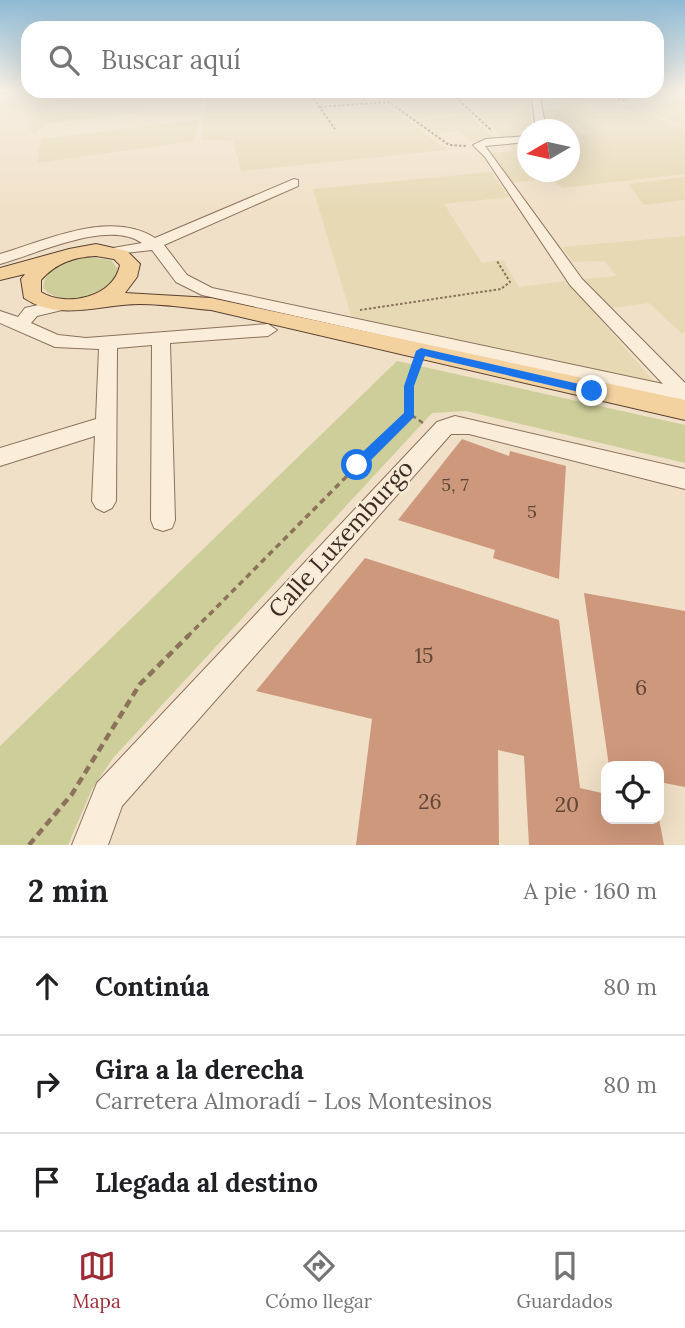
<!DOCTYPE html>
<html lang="es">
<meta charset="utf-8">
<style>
body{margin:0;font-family:Lora,serif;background:#f2f2f2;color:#202124}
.controls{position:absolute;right:21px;bottom:21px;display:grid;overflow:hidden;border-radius:14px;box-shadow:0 7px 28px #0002}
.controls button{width:63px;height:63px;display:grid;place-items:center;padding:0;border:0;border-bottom:2px solid #e0e0e0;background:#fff;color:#202124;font:35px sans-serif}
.compass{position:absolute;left:517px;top:119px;width:63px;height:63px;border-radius:50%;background:#fff;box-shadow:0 7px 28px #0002;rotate:261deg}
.stop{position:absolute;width:21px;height:21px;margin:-16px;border:5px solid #1a73e8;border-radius:50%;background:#fff}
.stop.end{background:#1a73e8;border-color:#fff;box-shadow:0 2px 7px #0008}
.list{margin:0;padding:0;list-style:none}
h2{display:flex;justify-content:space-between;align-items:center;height:91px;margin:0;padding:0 28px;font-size:30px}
h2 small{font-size:23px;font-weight:400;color:#757577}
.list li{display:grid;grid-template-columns:46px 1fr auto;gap:21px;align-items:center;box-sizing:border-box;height:98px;padding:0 28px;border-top:2px solid #e0e0e0}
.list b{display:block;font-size:26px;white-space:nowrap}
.list p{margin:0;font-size:23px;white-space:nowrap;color:#757577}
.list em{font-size:23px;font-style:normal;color:#757577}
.icon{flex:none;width:38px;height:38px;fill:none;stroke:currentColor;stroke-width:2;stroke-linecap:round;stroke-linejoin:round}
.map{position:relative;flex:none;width:685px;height:845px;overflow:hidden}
.search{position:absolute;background:#fff;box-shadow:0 7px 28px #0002;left:21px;right:21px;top:21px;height:77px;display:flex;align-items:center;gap:18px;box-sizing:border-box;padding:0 24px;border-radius:21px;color:#757577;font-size:26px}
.sheet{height:385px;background:#fff}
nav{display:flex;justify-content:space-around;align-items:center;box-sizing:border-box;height:98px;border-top:2px solid #e0e0e0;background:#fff;font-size:19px;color:#757577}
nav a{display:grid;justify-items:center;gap:4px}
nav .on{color:#9d2a34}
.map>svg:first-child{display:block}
</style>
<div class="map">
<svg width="685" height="845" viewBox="0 0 685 845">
<rect width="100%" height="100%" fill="#f0e0c7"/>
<!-- farmland -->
<g fill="#e6d9b4">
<polygon points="33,91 34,108 0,112 0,94"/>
<polygon points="108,91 203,91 202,105 44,124 35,135 28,128 39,102 91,97 92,93"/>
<polygon points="208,91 382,91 362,92 367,102 321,106 323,109 387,104 447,150 241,171 233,141 201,140"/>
<polygon points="384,91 447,91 469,113 418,118 391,101"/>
<polygon points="453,91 530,91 533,110 529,111 535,129 528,130 527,137 503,138"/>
<polygon points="538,91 593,91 685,129 685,174 562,188 551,178 511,183 492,153 514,151 507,143 527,140 528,172 570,172 570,136 590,133 573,123 545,123 543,111 564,108 552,100 540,101"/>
<polygon points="685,100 684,127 632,104"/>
<polygon points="469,114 496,139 472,142 458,131 437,134 418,120"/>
<polygon points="199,120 194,141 37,163 41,139"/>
<polygon points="491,172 509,197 444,204 482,263 503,260 519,287 567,281 656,384 352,319 313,189"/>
<polygon points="685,177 685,200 644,205 628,184"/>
<polygon points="685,236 685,332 681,333 649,303 612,308 584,279 617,276 604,261 573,262 562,247"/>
</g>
<!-- green -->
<g fill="#cdce9a">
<path d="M 86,257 L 111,260 L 119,270 C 110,296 63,310 43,288 C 44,267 69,261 86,257 Z"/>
<polygon points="397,361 685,425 685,463 466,411 432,413 113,758 92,789 68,845 0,845 0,746"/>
</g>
<!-- building -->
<g fill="#ce987c">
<polygon points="462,439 509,456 510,451 566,466 559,579 493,558 495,550 398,520"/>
<polygon points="365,558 559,620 580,788 606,794 606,819 659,819 664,845 529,845 524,756 498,750 499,845 356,845 372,719 256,691"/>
<polygon points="584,593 685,611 685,787 659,782 659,766 609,766"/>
</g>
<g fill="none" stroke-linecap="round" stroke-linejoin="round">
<!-- minor casing -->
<g stroke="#8c715b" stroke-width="2">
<g id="minor">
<polygon points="531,91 539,91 546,130 536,130"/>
<path d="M 528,136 L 528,142 L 485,146 L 582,279 L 685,383 L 685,403 L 202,295 L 176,282 L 152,250 L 107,255 L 107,249 L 142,243 C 108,219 37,254 0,264 L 0,254 C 45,241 110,209 155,238 L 294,179 L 298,180 L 298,186 L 164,245 L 187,275 L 212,288 L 663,384 L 570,285 L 485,157 L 473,145 L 486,139 Z"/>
<polygon points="56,301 62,302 64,306 62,310 37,316 31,323 58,335 86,338 268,324 277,330 268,336 170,343 175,520 172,528 163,531 154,528 151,520 152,345 117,348 116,501 112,508 104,512 96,508 92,501 95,436 0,466 0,448 96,419 99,349 55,347 0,323 0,311 18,317 25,308"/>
<polygon points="455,416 685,469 685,489 469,434 451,434 122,806 108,845 72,845 97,783 437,422"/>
</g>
</g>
<!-- major casing -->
<g stroke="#5a4030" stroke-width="2">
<path id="major" d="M 96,244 L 127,251 L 140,264 L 137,277 L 125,293 L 211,298 L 685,400 L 685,420 L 211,310 C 188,308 164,304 140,304 C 101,304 59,322 24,298 L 21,279 L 25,274 L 0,280 L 0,268 L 69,249 ZM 96,256 L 114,259 L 120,265 C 114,297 67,308 41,292 L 41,280 C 56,263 74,257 96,256 Z"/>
</g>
<!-- path-far3 -->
<g stroke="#8c715b" stroke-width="2" stroke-dasharray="2.5 2" stroke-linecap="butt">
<polyline points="36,91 38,97 54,97"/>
<polyline points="308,91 335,129"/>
<polyline points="449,91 492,131"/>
<polyline points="597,91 625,101"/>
<polyline points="0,93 15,91"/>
<polyline points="320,107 389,102 449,145 468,146"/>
<polyline points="360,310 501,289 510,282 497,261"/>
</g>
<!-- path-far2 -->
<g stroke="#8c715b" stroke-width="2.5" stroke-dasharray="5 3.5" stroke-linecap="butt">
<polyline points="410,413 409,386 415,365"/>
<polyline points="351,472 407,416 410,414 423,423"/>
</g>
<!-- path-far1 -->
<polyline stroke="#8c715b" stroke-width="3.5" stroke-dasharray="6 4.5" stroke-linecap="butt" points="187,637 353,470"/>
<!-- path -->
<polyline stroke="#8c715b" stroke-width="4.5" stroke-dasharray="8 5" stroke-linecap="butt" points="29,845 72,794 140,684 189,635"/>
<!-- minor -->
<use href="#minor" fill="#faeedb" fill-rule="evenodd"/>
<!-- major -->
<use href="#major" fill="#f3d29f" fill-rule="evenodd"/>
</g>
<!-- sky -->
<linearGradient id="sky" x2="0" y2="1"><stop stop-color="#8ebad5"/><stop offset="0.43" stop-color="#f8f1e6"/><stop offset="1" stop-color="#f8f1e6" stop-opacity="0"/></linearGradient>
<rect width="685" height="210" fill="url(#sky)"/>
<!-- route -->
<polygon fill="#1a73e8" points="421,348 592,387 598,391 592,395 425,356 414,386 414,417 362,469 353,469 353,461 404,413 404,386 416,351"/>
<g text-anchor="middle" stroke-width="5" stroke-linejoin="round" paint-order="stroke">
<!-- number labels -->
<g font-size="18" fill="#604637">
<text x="455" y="491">5, 7</text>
<text x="532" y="518">5</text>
</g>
<!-- near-number labels -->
<g font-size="21" fill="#604637">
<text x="424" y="663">15</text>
<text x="641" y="695">6</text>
<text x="430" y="809">26</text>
<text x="567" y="812">20</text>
</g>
<!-- near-street labels -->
<g font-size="24" fill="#3c2b20" stroke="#f7ebd7">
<text transform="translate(341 539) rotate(-48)" y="8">Calle Luxemburgo</text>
</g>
</g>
</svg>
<div class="controls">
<button><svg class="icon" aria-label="locate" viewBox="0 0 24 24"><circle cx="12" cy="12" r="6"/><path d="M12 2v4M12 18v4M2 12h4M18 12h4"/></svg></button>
</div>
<svg class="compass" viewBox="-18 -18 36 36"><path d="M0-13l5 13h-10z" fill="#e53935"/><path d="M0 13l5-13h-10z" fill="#757577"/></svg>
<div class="stop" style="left:357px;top:465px"></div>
<div class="stop end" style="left:592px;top:391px"></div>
<div class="search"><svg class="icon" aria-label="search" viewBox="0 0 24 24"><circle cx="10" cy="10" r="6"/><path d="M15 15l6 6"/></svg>Buscar aquí</div>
</div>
<section class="sheet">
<h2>2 min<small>A pie · 160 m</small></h2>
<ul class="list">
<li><svg class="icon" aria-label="ahead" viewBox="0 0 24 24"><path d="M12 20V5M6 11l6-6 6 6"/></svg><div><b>Continúa</b></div><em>80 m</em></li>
<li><svg class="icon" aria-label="right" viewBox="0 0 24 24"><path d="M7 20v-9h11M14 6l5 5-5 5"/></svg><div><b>Gira a la derecha</b><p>Carretera Almoradí - Los Montesinos</p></div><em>80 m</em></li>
<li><svg class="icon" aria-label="arrive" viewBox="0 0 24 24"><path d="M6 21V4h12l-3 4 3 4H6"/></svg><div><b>Llegada al destino</b></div></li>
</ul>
</section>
<nav>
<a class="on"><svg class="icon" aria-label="map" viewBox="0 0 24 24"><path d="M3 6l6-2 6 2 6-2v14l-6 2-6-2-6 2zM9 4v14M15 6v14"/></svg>Mapa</a>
<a><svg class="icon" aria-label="directions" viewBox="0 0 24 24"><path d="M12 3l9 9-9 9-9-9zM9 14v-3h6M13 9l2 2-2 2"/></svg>Cómo llegar</a>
<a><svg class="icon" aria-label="saved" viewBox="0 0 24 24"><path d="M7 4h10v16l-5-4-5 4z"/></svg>Guardados</a>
</nav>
